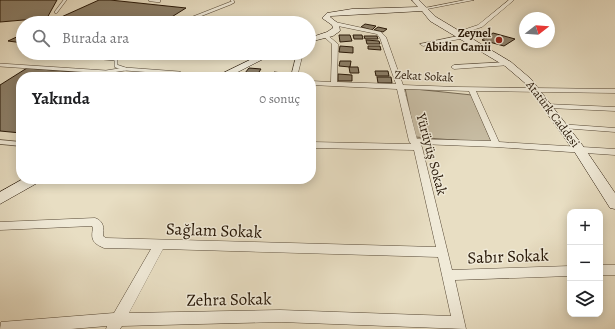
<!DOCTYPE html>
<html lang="tr">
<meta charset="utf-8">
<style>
body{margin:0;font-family:Alegreya,serif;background:#f2f2f2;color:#202124}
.controls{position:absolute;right:12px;bottom:12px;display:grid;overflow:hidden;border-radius:8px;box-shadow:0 2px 10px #0003}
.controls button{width:36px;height:36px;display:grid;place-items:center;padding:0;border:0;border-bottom:1px solid #e0e0e0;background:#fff;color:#202124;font:20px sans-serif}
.compass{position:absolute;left:519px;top:12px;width:36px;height:36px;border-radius:50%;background:#fff;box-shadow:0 2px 10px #0003;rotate:73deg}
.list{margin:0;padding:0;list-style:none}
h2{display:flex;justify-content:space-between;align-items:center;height:52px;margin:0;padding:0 16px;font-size:17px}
h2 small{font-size:13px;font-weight:400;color:#757577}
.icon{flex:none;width:22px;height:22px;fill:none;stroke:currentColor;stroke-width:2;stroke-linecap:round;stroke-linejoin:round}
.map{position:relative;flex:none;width:615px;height:329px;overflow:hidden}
.search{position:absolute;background:#fff;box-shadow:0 2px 10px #0003;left:16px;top:16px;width:300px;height:44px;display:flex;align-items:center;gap:10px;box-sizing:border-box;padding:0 14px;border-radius:22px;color:#757577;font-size:15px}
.panel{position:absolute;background:#fff;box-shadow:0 2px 10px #0003;left:16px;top:72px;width:300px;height:112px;border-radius:16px}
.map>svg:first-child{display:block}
</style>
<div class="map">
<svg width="615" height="329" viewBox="0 0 615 329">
<rect width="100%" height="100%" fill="#e8dec3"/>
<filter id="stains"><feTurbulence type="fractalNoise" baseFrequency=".005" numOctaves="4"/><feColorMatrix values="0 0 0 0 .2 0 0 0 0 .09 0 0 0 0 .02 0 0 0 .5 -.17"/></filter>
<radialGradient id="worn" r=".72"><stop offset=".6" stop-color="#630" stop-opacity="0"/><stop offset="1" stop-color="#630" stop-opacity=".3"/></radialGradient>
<!-- green -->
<polygon fill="#c7bca3" stroke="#766954" points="405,88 472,95 492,143 415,137"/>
<!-- building -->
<g fill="#8b7e68" stroke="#261606">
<polygon points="0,0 57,0 47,18 0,22"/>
<polygon points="99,0 110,0 186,8 162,23 48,23"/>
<polygon points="365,24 376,26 372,30 361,27"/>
<polygon points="378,27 387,29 383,32 374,30"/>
<polygon points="493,33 515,39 504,46 482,40"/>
<polygon points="23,34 23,43 8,41"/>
<polygon points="339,35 350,35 352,41 340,42"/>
<polygon points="353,35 362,35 363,39 354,39"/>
<polygon points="364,36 377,36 378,39 365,39"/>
<polygon points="366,40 379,41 380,44 367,44"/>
<polygon points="340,46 353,47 353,53 339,52"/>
<polygon points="368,46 380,46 381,50 368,49"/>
<polygon points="89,53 114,53 110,56"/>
<polygon points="340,61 351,61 350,67 339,66"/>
<polygon points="349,67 358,67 359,73 350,73"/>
<polygon points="27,68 145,77 21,77 21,133 0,131 0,85"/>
<polygon points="249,68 261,69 257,75 245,73"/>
<polygon points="375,71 388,71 389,76 376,76"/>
<polygon points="274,72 282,73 281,77 272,77"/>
<polygon points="338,74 352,75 352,81 338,81"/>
<polygon points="377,77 391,77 392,83 378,83"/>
</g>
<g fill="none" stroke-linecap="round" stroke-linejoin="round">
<!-- lane-far2 casing -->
<g stroke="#564835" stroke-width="3.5">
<g id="lane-far2">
<polyline points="150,0 159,1"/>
<polyline points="56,12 65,0"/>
<polyline points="180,23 231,3 233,2 232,0"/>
</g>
</g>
<!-- lane-far1 casing -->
<g stroke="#564835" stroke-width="4">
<g id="lane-far1">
<polyline points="40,53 116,59"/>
<polyline points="125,53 116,59 116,66 125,69 179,73 186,77"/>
<polyline points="0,65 106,72 125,69"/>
</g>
</g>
<!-- lane casing -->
<g stroke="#564835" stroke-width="5.5">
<polyline id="lane" points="0,142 21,144"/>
</g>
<!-- street casing -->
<g stroke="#564835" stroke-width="1">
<g id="street">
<polygon points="465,0 474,0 422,10 420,9"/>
<polygon points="509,0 514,0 482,27 457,35 454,33 478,25"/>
<path d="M 335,22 L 381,32 L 386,37 L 403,85 L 457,87 L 615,89 L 615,93 L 476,91 L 499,142 L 615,149 L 615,155 L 496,147 L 420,144 L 422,147 L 452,270 L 570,266 L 570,276 L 455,280 L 466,329 L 280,322 L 122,326 L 120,329 L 106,329 L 107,326 L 71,329 L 0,329 L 1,322 L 114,313 L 151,249 L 104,248 C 92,243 91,239 93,228 L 92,226 L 0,230 L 0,222 L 95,218 C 104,221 104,228 103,236 L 106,238 L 436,247 L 414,150 L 311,148 L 311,142 L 411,144 L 409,141 L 397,89 L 311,85 L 311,81 L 331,82 L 332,44 L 322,35 L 325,33 L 338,44 L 337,82 L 396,84 L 380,38 L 377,34 L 333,25 L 333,23 ZM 404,89 L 469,91 L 491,141 L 417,139 ZM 163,249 L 438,257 L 451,316 L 280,310 L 129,313 Z"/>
<polygon points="463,35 465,36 465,38 423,46 420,44"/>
<polygon points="297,53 303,53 297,77 291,77"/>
<polygon points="508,62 510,63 510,65 454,69 451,67 454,65"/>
<polygon points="546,104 615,107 615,111 549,108 545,106"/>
<polygon points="559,124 615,128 615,132 562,128 558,126"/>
<rect x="600" y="265" width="15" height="10"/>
</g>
</g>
<!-- secondary casing -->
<g stroke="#261606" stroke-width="1">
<g id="secondary">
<polygon points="412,0 419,0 436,17 511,62 531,79 583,146 615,193 615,209 610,208 574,151 525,83 505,66 430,21 422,11 331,16 330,17 339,24 340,31 333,36 309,42 309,38 327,32 333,28 332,25 322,18 327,13 352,9 418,7"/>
<polygon points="264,53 275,53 228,77 215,77"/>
<polygon points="23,179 41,179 39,182 0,204 0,192"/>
</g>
</g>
<!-- lane-far2 -->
<use href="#lane-far2" stroke="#f0ead8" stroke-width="2.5"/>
<!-- lane-far1 -->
<use href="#lane-far1" stroke="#f0ead8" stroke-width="3"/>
<!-- lane -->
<use href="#lane" stroke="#f0ead8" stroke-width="4"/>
<!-- street -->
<use href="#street" fill="#f0ead8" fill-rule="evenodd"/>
<!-- secondary -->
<use href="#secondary" fill="#f0ead8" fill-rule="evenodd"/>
</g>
<!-- markers -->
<circle fill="#8f2418" stroke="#f0ead8" stroke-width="1.5" cx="499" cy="40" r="4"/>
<g text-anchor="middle" stroke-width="3" stroke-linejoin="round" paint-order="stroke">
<!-- far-poi labels -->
<g font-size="12" font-weight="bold" fill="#261606" stroke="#f0ead8" text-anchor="end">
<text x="491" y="37">Zeynel<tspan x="491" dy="14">Abidin Camii</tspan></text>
</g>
<!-- far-street labels -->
<g font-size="12" fill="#261606" stroke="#f0ead8">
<text transform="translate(424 76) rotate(3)" y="4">Zekat Sokak</text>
<text transform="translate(553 114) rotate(53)" y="4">Atatürk Caddesi</text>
</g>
<!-- street labels -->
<g font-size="14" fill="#261606" stroke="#f0ead8">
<text transform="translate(432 154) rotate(75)" y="5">Yürüyüş Sokak</text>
</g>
<!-- near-street labels -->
<g font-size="17" fill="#261606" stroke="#f0ead8">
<text transform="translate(214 230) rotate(2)" y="6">Sağlam Sokak</text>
<text transform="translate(508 256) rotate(-2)" y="6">Sabır Sokak</text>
<text transform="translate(229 299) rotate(-1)" y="6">Zehra Sokak</text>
</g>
</g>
<rect width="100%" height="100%" filter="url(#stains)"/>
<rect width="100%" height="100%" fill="url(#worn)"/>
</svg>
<div class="controls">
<button>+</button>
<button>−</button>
<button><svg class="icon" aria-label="layers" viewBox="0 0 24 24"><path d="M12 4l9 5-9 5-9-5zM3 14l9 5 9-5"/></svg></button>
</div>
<svg class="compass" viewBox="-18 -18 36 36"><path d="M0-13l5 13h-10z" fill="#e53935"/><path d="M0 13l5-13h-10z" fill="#757577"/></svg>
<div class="search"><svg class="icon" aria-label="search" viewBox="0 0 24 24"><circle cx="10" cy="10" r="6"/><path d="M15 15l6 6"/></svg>Burada ara</div>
<section class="panel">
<h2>Yakında<small>0 sonuç</small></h2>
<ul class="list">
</ul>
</section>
</div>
